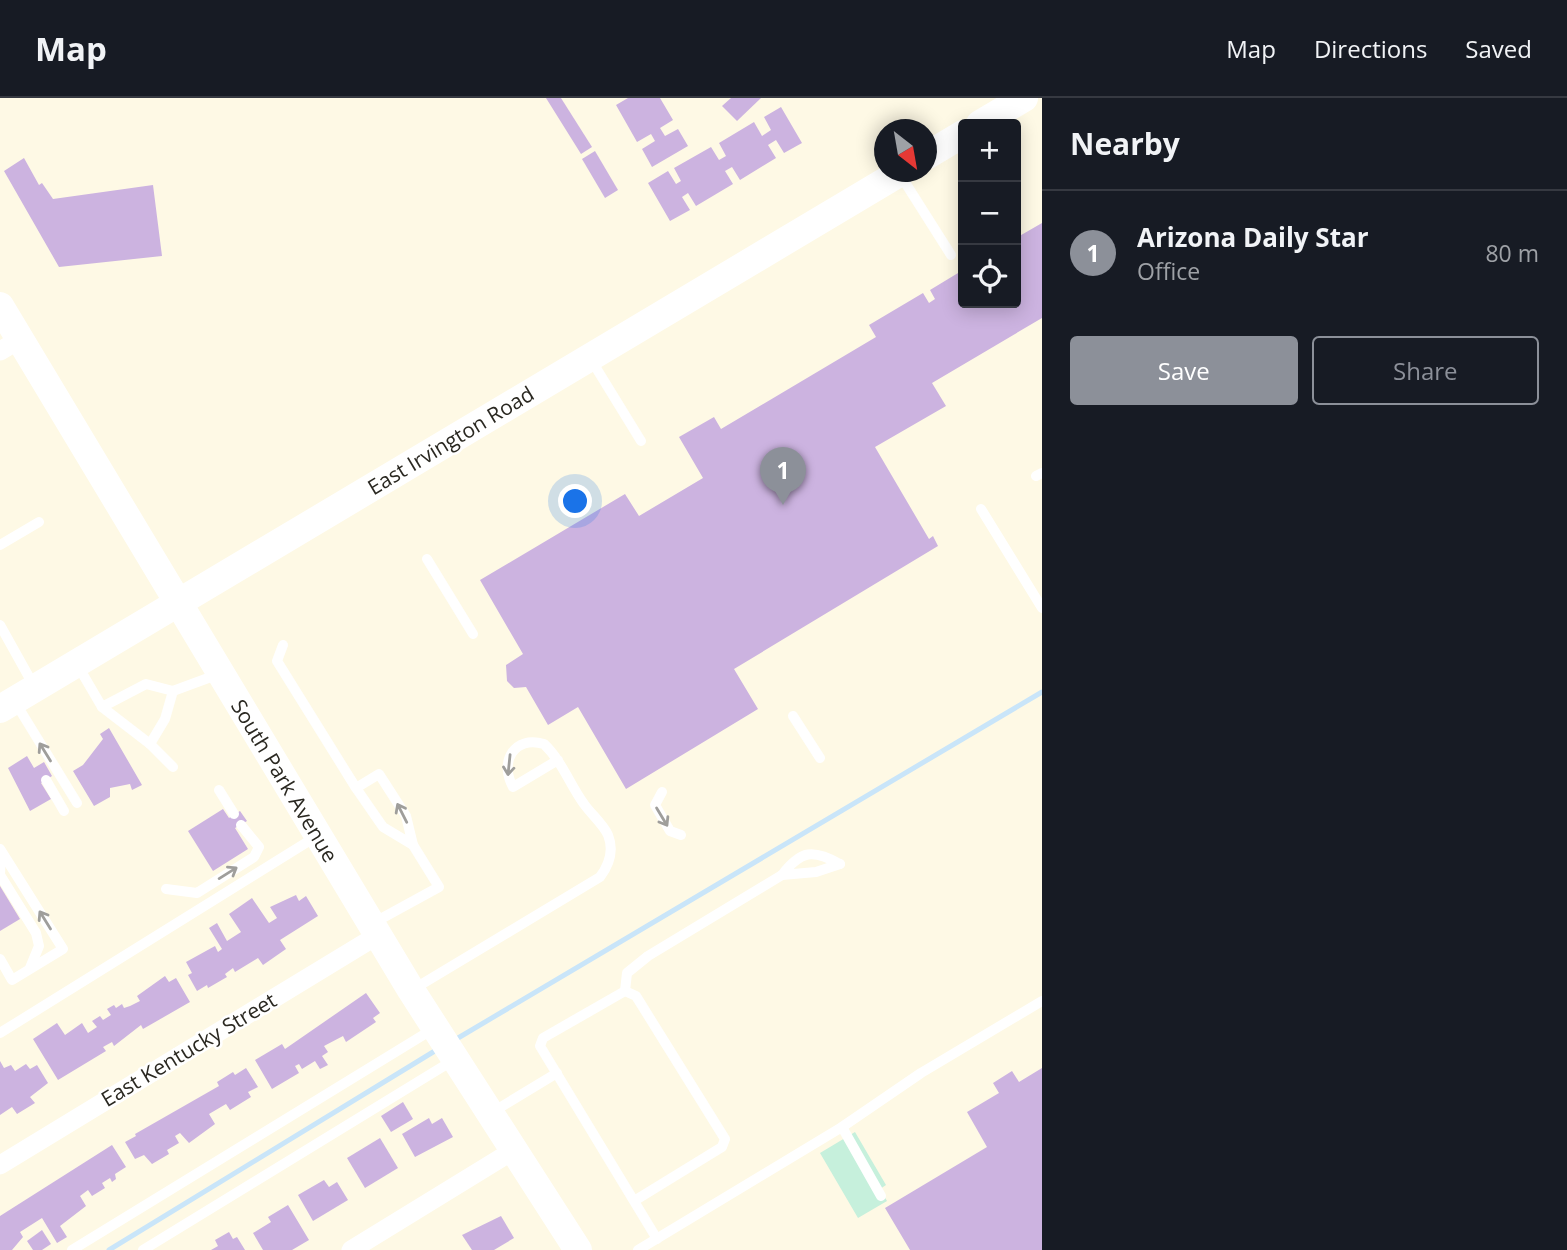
<!DOCTYPE html>
<meta charset="utf-8">
<style>
body{margin:0;font-family:"Open Sans",sans-serif;background:#20242c;color:#f1f3f6}
.controls{position:absolute;right:21px;top:21px;display:grid;overflow:hidden;border-radius:7px;box-shadow:0 4px 18px #0003}
.controls button{width:63px;height:63px;display:grid;place-items:center;padding:0;border:0;border-bottom:2px solid #363941;background:#171b24;color:#f1f3f6;font:35px sans-serif}
.compass{position:absolute;left:874px;top:21px;width:63px;height:63px;border-radius:50%;background:#171b24;box-shadow:0 4px 18px #0003;rotate:149deg}
.you{position:absolute;left:576px;top:404px;width:24px;height:24px;margin:-18px;border:5px solid #fff;border-radius:50%;background:#1a73e8;box-shadow:0 0 0 10px #1a73e833}
.badge{display:grid;place-items:center;width:46px;height:46px;border-radius:50%;background:#8c9099;color:#fff;font-size:23px;font-weight:700}
.pin{position:absolute;translate:-50% -58px;filter:drop-shadow(0 2px 4px #0008)}
.pin::after{content:'';position:absolute;top:37px;width:24px;height:21px;background:inherit;clip-path:polygon(0 0,100% 0,50% 100%)}
.list{margin:0;padding:0;list-style:none}
h2{display:flex;justify-content:space-between;align-items:center;height:91px;margin:0;padding:0 28px;font-size:30px}
h2 small{font-size:23px;font-weight:400;color:#9ea1a6}
.list li{display:grid;grid-template-columns:46px 1fr auto;gap:21px;align-items:center;box-sizing:border-box;height:126px;padding:0 28px;border-top:2px solid #363941}
.list b{display:block;font-size:26px;white-space:nowrap}
.list p{margin:0;font-size:23px;white-space:nowrap;color:#9ea1a6}
.list em{font-size:23px;font-style:normal;color:#9ea1a6}
.actions{display:flex;gap:14px;padding:21px 28px}
.actions a{flex:1;padding:16px 0;border:2px solid #8c9099;border-radius:7px;text-align:center;font-size:24px;color:#8c9099}
.actions .main{background:#8c9099;color:#fff}
.icon{flex:none;width:38px;height:38px;fill:none;stroke:currentColor;stroke-width:2;stroke-linecap:round;stroke-linejoin:round}
.map{position:relative;flex:none;width:1042px;height:1152px;overflow:hidden}
header{display:flex;align-items:center;gap:42px;box-sizing:border-box;height:98px;padding:0 35px;background:#171b24;border-bottom:2px solid #363941}
header strong{font-size:33px}
nav{display:flex;gap:38px;margin-inline-start:auto;font-size:24px}
main{display:flex}
aside{flex:1;background:#171b24}
.map>svg:first-child{display:block}
</style>
<header>
<strong>Map</strong>
<nav><a>Map</a><a>Directions</a><a>Saved</a></nav>
</header>
<main>
<div class="map">
<svg width="1042" height="1152" viewBox="0 0 1042 1152">
<rect width="100%" height="100%" fill="#fef9e5"/>
<!-- green -->
<polygon fill="#c6f0dc" points="855,1034 886,1087 880,1091 887,1103 858,1120 820,1055"/>
<g fill="none" stroke-linecap="round" stroke-linejoin="round">
<!-- stream -->
<g stroke="#c9e5f9" stroke-width="5">
<polyline points="453,943 1042,594"/>
<polyline points="109,1152 438,951"/>
</g>
</g>
<!-- building -->
<g fill="#ccb3e0">
<polygon points="546,0 561,0 592,49 581,56"/>
<polygon points="628,0 660,0 673,22 660,30 665,38 678,31 688,48 652,69 642,51 655,43 651,36 637,44 616,7"/>
<polygon points="731,0 761,0 737,23 722,8"/>
<polygon points="781,9 802,45 784,55 776,42 768,47 776,60 740,82 732,69 725,73 733,86 696,108 688,95 682,99 690,112 670,123 648,85 668,73 676,86 681,83 674,70 711,49 719,62 726,58 719,45 754,24 762,38 771,32 764,19"/>
<polygon points="595,53 618,92 605,100 582,61"/>
<polygon points="24,60 39,87 42,85 53,101 153,87 162,158 59,169 4,73"/>
<polygon points="1042,125 1042,220 932,285 946,308 875,349 929,441 933,438 938,448 734,571 758,611 626,691 578,609 548,627 526,589 514,590 507,583 506,567 523,556 480,482 625,396 639,418 703,380 679,339 714,319 721,331 876,239 869,227 923,195 929,205 935,201 930,192 963,172 963,205 1016,205 1016,140"/>
<polygon points="109,630 142,687 132,692 130,686 110,690 110,699 94,708 73,673 83,667 103,641 100,636"/>
<polygon points="27,658 34,670 44,664 52,678 41,685 51,701 30,713 8,670"/>
<polygon points="223,711 229,720 240,713 247,723 235,730 248,751 213,773 188,733"/>
<polygon points="0,788 20,821 0,833"/>
<polygon points="296,797 299,803 306,798 318,818 280,842 286,851 263,867 258,860 235,874 233,870 225,876 227,879 208,890 207,887 197,893 188,877 192,875 186,864 215,848 218,854 222,851 209,830 217,825 227,843 241,834 229,816 252,800 269,825 277,820 270,809"/>
<polygon points="165,878 169,884 176,880 190,904 143,931 141,927 114,948 112,944 103,949 106,953 58,982 33,941 57,925 65,937 82,925 88,935 97,929 92,923 100,918 103,922 111,917 107,911 114,907 116,910 122,906 124,910 130,908 140,903 137,898"/>
<polygon points="366,895 380,915 373,920 376,924 346,944 343,938 324,948 328,954 322,958 328,967 320,971 315,963 302,971 299,966 295,968 299,975 272,991 255,962 282,946 285,951"/>
<polygon points="0,963 4,970 11,967 15,973 26,966 30,971 37,967 48,985 30,999 35,1005 17,1016 12,1009 0,1017"/>
<polygon points="246,970 258,989 248,994 251,999 230,1012 226,1006 209,1016 215,1026 189,1045 180,1035 175,1038 179,1045 167,1052 169,1056 152,1066 144,1057 135,1061 125,1044 136,1038 135,1036 219,988 217,984 233,974 235,977"/>
<polygon points="1042,970 1042,1152 910,1152 885,1110 987,1049 967,1014 999,995 993,985 1012,973 1019,984"/>
<polygon points="403,1004 413,1021 391,1034 381,1018"/>
<polygon points="429,1020 432,1026 442,1020 453,1039 415,1059 402,1036"/>
<polygon points="380,1040 398,1070 365,1090 347,1060"/>
<polygon points="112,1047 126,1069 115,1076 116,1081 112,1084 110,1080 102,1085 105,1090 92,1098 88,1092 80,1098 86,1108 60,1128 67,1139 57,1145 42,1120 20,1134 23,1139 12,1152 0,1152 0,1118"/>
<polygon points="324,1082 329,1089 337,1084 348,1102 313,1123 298,1097"/>
<polygon points="288,1107 309,1142 292,1152 263,1152 253,1135 271,1124 268,1119"/>
<polygon points="501,1118 514,1140 494,1152 472,1152 462,1137"/>
<polygon points="42,1132 51,1146 42,1152 33,1152 27,1143"/>
<polygon points="229,1134 233,1141 237,1139 245,1152 211,1152 218,1148 215,1142"/>
</g>
<g fill="none" stroke-linecap="round" stroke-linejoin="round">
<!-- lane -->
<g stroke="#fff" stroke-width="10">
<polyline points="901,78 951,157"/>
<polyline points="590,260 641,343"/>
<polyline points="1036,378 1042,375"/>
<polyline points="981,411 1042,510"/>
<polyline points="0,447 39,424"/>
<polyline points="427,461 473,536"/>
<polyline points="0,527 34,588"/>
<polyline points="283,547 277,563 356,690 379,676 406,718 413,747 383,729 356,690"/>
<polyline points="78,568 102,609 146,586 173,593 219,576"/>
<polyline points="15,604 77,705"/>
<polyline points="102,609 150,646 173,669"/>
<polyline points="793,618 820,660"/>
<polyline points="150,646 165,621 173,593"/>
<polyline points="46,682 64,713"/>
<polyline points="219,692 234,716"/>
<polyline points="662,694 655,707 670,733 681,737"/>
<polyline points="0,751 63,851 12,882 0,861"/>
<polyline points="1,754 0,777 36,835 39,848 30,870"/>
<path d="M 782,777 C 801,752 813,751 840,766"/>
<polyline points="166,791 197,795 254,759 259,749 241,727"/>
<polyline points="375,824 439,789 413,747"/>
<path d="M 412,892 L 600,779 C 609,767 614,752 608,737 C 603,726 591,716 584,706 C 570,687 562,663 544,646 C 514,637 499,664 513,689 L 558,662"/>
<polyline points="625,893 627,875 648,858 782,777 816,774 840,766"/>
<polyline points="0,935 317,738"/>
<polyline points="491,1015 557,975"/>
<polyline points="842,1029 881,1098"/>
<polyline points="634,1103 722,1049 725,1041 636,898 625,893 543,940 540,948 657,1141"/>
<polyline points="72,1152 433,931"/>
<polyline points="143,1152 452,963"/>
<polyline points="638,1152 842,1029 921,975 1042,903"/>
</g>
<!-- street -->
<g stroke="#fff" stroke-width="19">
<polyline points="0,253 20,241"/>
<polyline points="0,1067 378,837"/>
<polyline points="351,1152 514,1052"/>
</g>
<!-- secondary -->
<g stroke="#fff" stroke-width="28">
<polyline points="980,26 1024,0"/>
<polyline points="926,58 963,36"/>
<polyline points="0,208 411,892 578,1152"/>
<polyline points="0,611 901,74"/>
</g>
</g>
<!-- one-way arrows -->
<defs><path id="oneway-shaft" d="M-6 0H5M1.5-3L5.5 0L1.5 3" fill="none" stroke-width="1.6" stroke-linecap="round" stroke-linejoin="round" transform="scale(1.75)"/></defs>
<g stroke="#9f9e9b">
<use href="#oneway-shaft" transform="translate(45 654) rotate(-122)"/>
<use href="#oneway-shaft" transform="translate(509 667) rotate(96)"/>
<use href="#oneway-shaft" transform="translate(402 715) rotate(-117)"/>
<use href="#oneway-shaft" transform="translate(662 719) rotate(59)"/>
<use href="#oneway-shaft" transform="translate(228 775) rotate(-32)"/>
<use href="#oneway-shaft" transform="translate(45 822) rotate(-122)"/>
</g>
<g text-anchor="middle" stroke-width="5" stroke-linejoin="round" paint-order="stroke">
<!-- street labels -->
<g font-size="21" fill="#2a2821" stroke="#fff">
<text transform="translate(451 343) rotate(-31)" y="7">East Irvington Road</text>
<text transform="translate(284 683) rotate(59)" y="7">South Park Avenue</text>
<text transform="translate(189 952) rotate(-31)" y="7">East Kentucky Street</text>
</g>
</g>
</svg>
<div class="controls">
<button>+</button>
<button>−</button>
<button><svg class="icon" aria-label="locate" viewBox="0 0 24 24"><circle cx="12" cy="12" r="6"/><path d="M12 2v4M12 18v4M2 12h4M18 12h4"/></svg></button>
</div>
<svg class="compass" viewBox="-18 -18 36 36"><path d="M0-13l5 13h-10z" fill="#e53935"/><path d="M0 13l5-13h-10z" fill="#9ea1a6"/></svg>
<div class="you"></div>
<div class="pin badge" style="left:783px;top:407px">1</div>
</div>
<aside>
<h2>Nearby<small></small></h2>
<ul class="list">
<li><span class="badge">1</span><div><b>Arizona Daily Star</b><p>Office</p></div><em>80 m</em></li>
</ul>
<div class="actions"><a class="main">Save</a><a>Share</a></div>
</aside>
</main>
